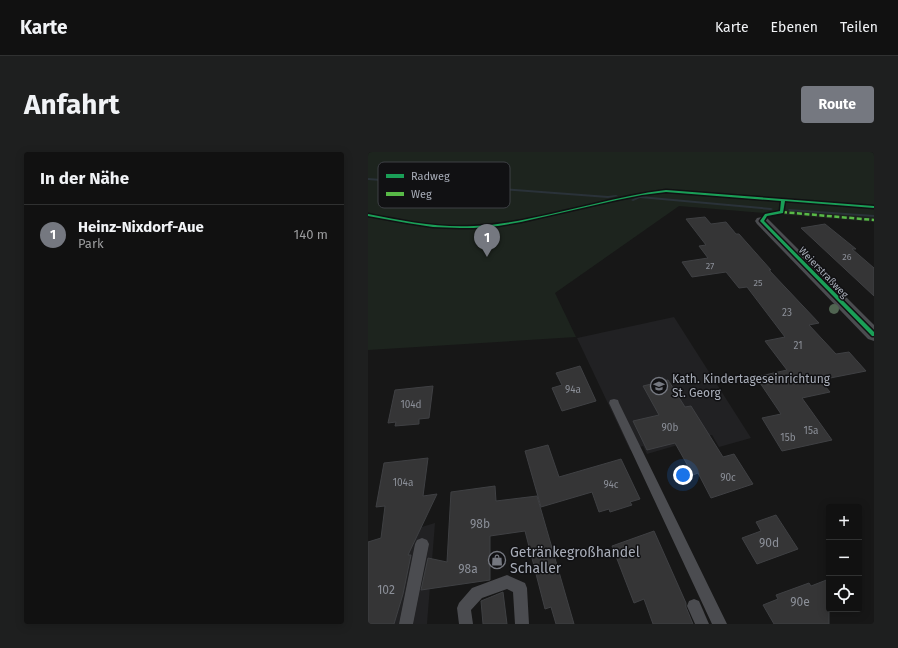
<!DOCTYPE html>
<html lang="de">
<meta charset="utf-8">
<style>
body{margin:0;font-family:"Fira Sans",sans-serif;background:#1e1f1f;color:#f1f3f6}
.controls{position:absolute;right:12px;bottom:12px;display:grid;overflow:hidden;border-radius:4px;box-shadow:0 2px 10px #0003}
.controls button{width:36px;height:36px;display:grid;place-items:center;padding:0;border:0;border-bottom:1px solid #303131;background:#111;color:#f1f3f6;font:20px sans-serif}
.you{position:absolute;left:315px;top:323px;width:14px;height:14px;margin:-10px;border:3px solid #fff;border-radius:50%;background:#1a73e8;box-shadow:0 0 0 6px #1a73e833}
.badge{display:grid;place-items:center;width:26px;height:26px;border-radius:50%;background:#757880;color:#fff;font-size:13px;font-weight:700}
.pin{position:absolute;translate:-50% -33px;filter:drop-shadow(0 1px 2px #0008)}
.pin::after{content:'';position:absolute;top:21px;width:14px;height:12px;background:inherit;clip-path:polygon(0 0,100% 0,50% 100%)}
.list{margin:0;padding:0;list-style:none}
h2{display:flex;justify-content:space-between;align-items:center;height:52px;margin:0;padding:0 16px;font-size:17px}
h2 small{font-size:13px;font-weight:400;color:#9c9d9f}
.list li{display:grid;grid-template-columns:26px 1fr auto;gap:12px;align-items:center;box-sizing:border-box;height:60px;padding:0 16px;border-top:1px solid #303131}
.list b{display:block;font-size:15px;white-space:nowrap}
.list p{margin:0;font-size:13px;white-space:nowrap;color:#9c9d9f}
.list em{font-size:13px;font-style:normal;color:#9c9d9f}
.icon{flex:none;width:22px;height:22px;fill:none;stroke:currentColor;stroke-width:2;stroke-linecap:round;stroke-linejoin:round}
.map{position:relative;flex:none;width:506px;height:472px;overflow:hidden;border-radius:4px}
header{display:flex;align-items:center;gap:24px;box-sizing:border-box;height:56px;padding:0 20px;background:#111;border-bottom:1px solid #303131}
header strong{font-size:19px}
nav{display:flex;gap:22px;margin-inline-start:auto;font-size:14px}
.intro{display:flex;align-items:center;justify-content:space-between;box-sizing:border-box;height:96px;padding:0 24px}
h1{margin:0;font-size:28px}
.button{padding:10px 18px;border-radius:4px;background:#757880;color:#fff;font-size:14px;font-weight:700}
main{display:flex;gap:24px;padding:0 24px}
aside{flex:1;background:#111;border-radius:4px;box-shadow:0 2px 10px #0003}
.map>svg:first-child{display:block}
</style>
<header>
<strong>Karte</strong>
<nav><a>Karte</a><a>Ebenen</a><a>Teilen</a></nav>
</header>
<div class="intro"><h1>Anfahrt</h1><a class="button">Route</a></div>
<main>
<aside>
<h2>In der Nähe<small></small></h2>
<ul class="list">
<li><span class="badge">1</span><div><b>Heinz-Nixdorf-Aue</b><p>Park</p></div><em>140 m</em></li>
</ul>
</aside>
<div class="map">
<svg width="506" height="472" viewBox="0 0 506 472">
<rect width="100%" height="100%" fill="#171717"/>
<!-- built -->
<g fill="#212123">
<polygon points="306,165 383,286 351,295 344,283 279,302 275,294 262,298 209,186"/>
<polygon points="67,371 59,472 0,472 0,391"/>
</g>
<!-- green -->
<polygon fill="#1d241e" points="0,0 506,0 506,70 311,54 187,141 208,185 0,198"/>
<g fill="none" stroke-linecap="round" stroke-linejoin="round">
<!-- stream -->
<g fill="#2a3239" fill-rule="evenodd">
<polygon points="0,26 240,44 248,43 250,44 240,46 0,28"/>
<polygon points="272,44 403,56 405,57 403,58 272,46 265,49 263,48"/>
<polygon points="421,57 506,63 506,65 422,59 420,58"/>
</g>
</g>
<!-- building -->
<g fill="#353536" stroke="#3f4043">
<polygon points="337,65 343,72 358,70 368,82 371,82 403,118 401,118 451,171 441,173 468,202 481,200 498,219 452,228 462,240 434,246 464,288 414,299 394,266 413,262 388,225 419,218 397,189 417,185 379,135 371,136 358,120 324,125 314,110 340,106 331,94 338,93 318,67"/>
<polygon points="457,72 488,97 484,97 506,116 506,144 433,76"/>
<polygon points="212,214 228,249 194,259 184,236 194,233 188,221"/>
<polygon points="300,228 317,255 323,254 355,305 366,302 385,332 343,346 330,321 325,323 307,291 279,298 265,269 291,263 275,234"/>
<polygon points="65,234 61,266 51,267 51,272 27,274 28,270 20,271 27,238"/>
<polygon points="180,293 191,325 253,307 272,347 262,350 264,353 242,360 241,357 231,360 224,340 173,355 157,299"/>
<polygon points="60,306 55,344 69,342 40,403 43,403 35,442 26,472 0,472 0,390 13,386 17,354 8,355 16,311"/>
<polygon points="127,334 128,349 169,344 206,472 188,472 183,455 177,457 157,379 122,384 122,428 53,438 60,406 79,410 83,340"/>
<polygon points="408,363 430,397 389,412 374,386 393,379 388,370"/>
<polygon points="286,379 318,451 318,455 325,472 285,472 276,447 266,451 244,394"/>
<polygon points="461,427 461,472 406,472 395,453 410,447 408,443 441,431 443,434"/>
<polygon points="135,440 139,472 115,472 113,449"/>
</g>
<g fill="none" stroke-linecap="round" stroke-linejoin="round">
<!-- service -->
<g fill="#4b4c50" fill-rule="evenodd">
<polygon points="246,247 250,248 251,251 359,472 344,472 241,251 242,248"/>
<polygon points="54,386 59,388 61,392 45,472 31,472 47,392 49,388"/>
<polygon points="139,423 157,431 159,436 161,472 147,472 145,440 139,437 114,446 103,458 105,472 91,472 89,456 91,451 104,436"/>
<polygon points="326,447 331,449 341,472 327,472 319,454 321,449"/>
</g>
<!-- minor -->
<polygon fill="#4b4c50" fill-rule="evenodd" points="394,65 399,66 506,173 506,189 500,187 389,72 387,69 389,66"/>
<!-- quiet -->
<polyline stroke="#58b947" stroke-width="2.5" stroke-dasharray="5 2.5" stroke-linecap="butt" points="414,60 506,68"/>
<!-- cycleway casing -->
<g stroke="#111113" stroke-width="3">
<path id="cycleway" d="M 298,38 L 506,54 L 506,56 L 417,49 L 415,61 L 399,64 L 396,69 L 506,180 L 506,184 L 504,184 L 392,69 L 397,62 L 412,59 L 413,49 L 298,40 L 274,43 L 249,48 L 153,70 L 130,74 L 106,76 L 92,76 L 65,75 L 39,71 L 0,64 L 0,62 C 35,69 70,76 106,74 C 147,72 186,61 226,52 C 250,46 274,41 298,38 Z"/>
</g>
<!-- cycleway -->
<use href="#cycleway" fill="#1a9f57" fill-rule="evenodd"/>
</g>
<!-- trees -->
<circle fill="#506451" cx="466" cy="157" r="5"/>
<!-- icons -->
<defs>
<g id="school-ring" transform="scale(0.9)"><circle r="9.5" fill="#111113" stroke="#757880" stroke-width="1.5"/><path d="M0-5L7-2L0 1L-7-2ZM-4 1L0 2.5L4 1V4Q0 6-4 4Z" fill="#757880"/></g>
<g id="shop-ring" transform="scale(0.9)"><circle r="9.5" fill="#111113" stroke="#757880" stroke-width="1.5"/><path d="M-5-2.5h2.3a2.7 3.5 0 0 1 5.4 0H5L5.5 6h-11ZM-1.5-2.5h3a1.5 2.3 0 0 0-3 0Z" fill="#757880"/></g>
</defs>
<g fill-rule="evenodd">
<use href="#school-ring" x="291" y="234"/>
<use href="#shop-ring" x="129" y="408"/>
</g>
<g text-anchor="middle" stroke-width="3" stroke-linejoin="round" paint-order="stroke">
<!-- far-number labels -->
<g font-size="9" fill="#8b8f98">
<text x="479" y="108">26</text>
<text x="342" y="117">27</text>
<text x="390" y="134">25</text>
</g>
<!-- far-street labels -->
<g font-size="10" fill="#a8adb8" stroke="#111113">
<text transform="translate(456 120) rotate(46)" y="4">Weierstraßweg</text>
</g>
<!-- number labels -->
<g font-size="10" fill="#8b8f98">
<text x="419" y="164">23</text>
<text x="430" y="197">21</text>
<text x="205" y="241">94a</text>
<text x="43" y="256">104d</text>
<text x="302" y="279">90b</text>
<text x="443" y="282">15a</text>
<text x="420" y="289">15b</text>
<text x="360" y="329">90c</text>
<text x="35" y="334">104a</text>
<text x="243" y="336">94c</text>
</g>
<!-- poi labels -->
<g font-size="12" fill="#a8adb8" stroke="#111113" text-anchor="start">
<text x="304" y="231">Kath. Kindertageseinrichtung<tspan x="304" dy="14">St. Georg</tspan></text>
</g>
<!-- near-number labels -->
<g font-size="12" fill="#8b8f98">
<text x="112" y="376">98b</text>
<text x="401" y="395">90d</text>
<text x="100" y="421">98a</text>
<text x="18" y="442">102</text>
<text x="432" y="454">90e</text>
</g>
<!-- near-poi labels -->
<g font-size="14" fill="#a8adb8" stroke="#111113" text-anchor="start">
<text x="142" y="405">Getränkegroßhandel<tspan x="142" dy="16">Schaller</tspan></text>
</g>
</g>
<!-- legend -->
<rect x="10" y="10" width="132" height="46" rx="6" fill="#111113" stroke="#3e4045" stroke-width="1"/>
<rect x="18" y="22" width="18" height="4" fill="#1a9f57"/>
<rect x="18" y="40" width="18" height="4" fill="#58b947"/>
<g font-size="11" fill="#a8adb8">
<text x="43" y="28">Radweg</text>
<text x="43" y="46">Weg</text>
</g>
</svg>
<div class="controls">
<button>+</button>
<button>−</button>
<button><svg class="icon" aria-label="locate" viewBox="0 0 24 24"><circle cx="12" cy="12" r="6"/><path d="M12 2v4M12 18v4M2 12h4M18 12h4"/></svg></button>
</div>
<div class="you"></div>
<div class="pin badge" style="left:119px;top:105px">1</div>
</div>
</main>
